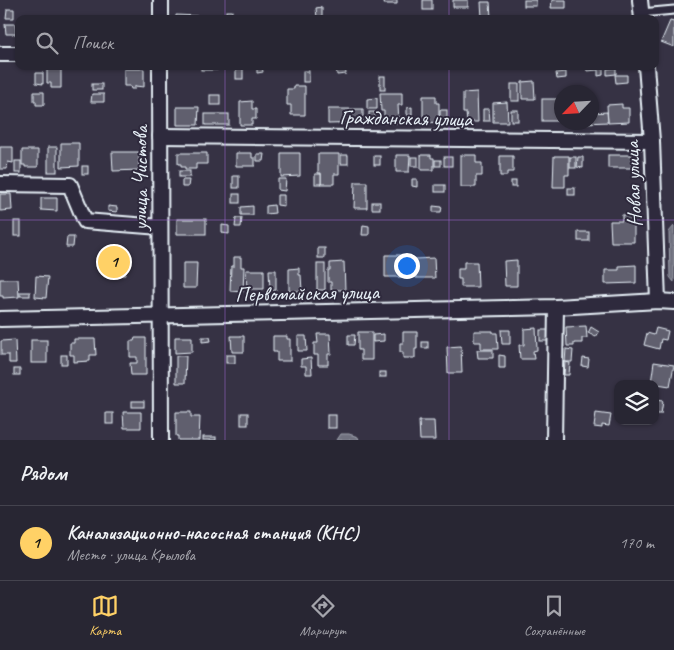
<!DOCTYPE html>
<html lang="ru">
<meta charset="utf-8">
<style>
body{margin:0;font-family:Caveat,sans-serif;background:#302e3b;color:#f1f3f6}
.controls{position:absolute;right:15px;bottom:15px;display:grid;overflow:hidden;border-radius:10px;box-shadow:0 1px 4px #0004}
.controls button{width:45px;height:45px;display:grid;place-items:center;padding:0;border:0;border-bottom:1px solid #44434e;background:#282633;color:#f1f3f6;font:25px sans-serif}
.compass{position:absolute;left:554px;top:85px;width:45px;height:45px;border-radius:50%;background:#282633;box-shadow:0 1px 4px #0004;rotate:245deg}
.you{position:absolute;left:406px;top:265px;width:18px;height:18px;margin:-12px;border:4px solid #fff;border-radius:50%;background:#1a73e8;box-shadow:0 0 0 8px #1a73e833}
.badge{display:grid;place-items:center;width:32px;height:32px;border-radius:50%;background:#ffd166;color:#111;font-size:16px;font-weight:700}
.pin{position:absolute;translate:-50% -50%;border:2px solid #fff;box-shadow:0 1px 5px #0006}
.list{margin:0;padding:0;list-style:none}
h2{display:flex;justify-content:space-between;align-items:center;height:65px;margin:0;padding:0 20px;font-size:21px}
h2 small{font-size:16px;font-weight:400;color:#a5a5ac}
.list li{display:grid;grid-template-columns:32px 1fr auto;gap:15px;align-items:center;box-sizing:border-box;height:75px;padding:0 20px;border-top:1px solid #44434e}
.list b{display:block;font-size:19px;white-space:nowrap}
.list p{margin:0;font-size:16px;white-space:nowrap;color:#a5a5ac}
.list em{font-size:16px;font-style:normal;color:#a5a5ac}
.icon{flex:none;width:28px;height:28px;fill:none;stroke:currentColor;stroke-width:2;stroke-linecap:round;stroke-linejoin:round}
.map{position:relative;flex:none;width:674px;height:440px;overflow:hidden}
.search{position:absolute;background:#282633;box-shadow:0 1px 4px #0004;left:15px;right:15px;top:15px;height:55px;display:flex;align-items:center;gap:12px;box-sizing:border-box;padding:0 18px;border-radius:10px;color:#a5a5ac;font-size:19px}
.sheet{height:140px;background:#282633}
nav{display:flex;justify-content:space-around;align-items:center;box-sizing:border-box;height:70px;border-top:1px solid #44434e;background:#282633;font-size:14px;color:#a5a5ac}
nav a{display:grid;justify-items:center;gap:2px}
nav .on{color:#ffd166}
.map>svg:first-child{display:block}
</style>
<div class="map">
<svg width="674" height="440" viewBox="0 0 674 440">
<rect width="100%" height="100%" fill="#363244"/>
<filter id="ink" filterUnits="userSpaceOnUse"><feTurbulence type="fractalNoise" baseFrequency=".02" numOctaves="2"/><feDisplacementMap in="SourceGraphic" scale="10" xChannelSelector="R" yChannelSelector="G"/><feConvolveMatrix kernelMatrix="1 2 1 2 8 2 1 2 1" color-interpolation-filters="sRGB"/></filter>
<g filter="url(#ink)">
<!-- water -->
<g fill="#70717f" stroke="#a0a4af">
<polygon points="674,226 674,282 670,277 669,232"/>
<polygon points="341,434 349,434 358,437 359,440 337,440"/>
</g>
<!-- building -->
<g fill="#605e6e" stroke="#e8f1f8">
<polygon points="385,0 397,0 397,4 384,4"/>
<rect x="423" y="0" width="9" height="10"/>
<rect x="453" y="0" width="15" height="7"/>
<rect x="524" y="0" width="12" height="6"/>
<polygon points="552,0 566,0 566,8 551,8"/>
<polygon points="481,2 490,2 491,18 482,18"/>
<polygon points="322,7 322,18 317,18 316,8"/>
<polygon points="7,9 14,9 14,18 6,18"/>
<rect x="226" y="11" width="6" height="8"/>
<polygon points="176,15 197,16 197,19 176,19"/>
<rect x="49" y="16" width="9" height="3"/>
<polygon points="670,21 674,22 674,47 661,42"/>
<polygon points="5,24 15,24 16,34 6,34"/>
<rect x="201" y="66" width="16" height="4"/>
<polygon points="336,66 345,66 346,74 337,75"/>
<polygon points="586,66 603,66 603,75 598,76 598,70 587,71"/>
<polygon points="257,67 262,67 263,72 257,73"/>
<polygon points="47,68 61,68 61,88 51,88 51,83 47,83"/>
<rect x="236" y="68" width="7" height="11"/>
<polygon points="616,68 616,74 607,75 607,69"/>
<polygon points="124,69 144,69 144,87 135,86 135,89 131,89 130,86 124,86"/>
<rect x="303" y="71" width="6" height="11"/>
<polygon points="566,72 566,78 557,79 556,73"/>
<polygon points="36,73 43,73 43,84 36,83"/>
<polygon points="615,75 627,75 627,82 616,83"/>
<rect x="380" y="76" width="5" height="14"/>
<polygon points="534,81 535,99 522,99 522,82"/>
<rect x="92" y="84" width="10" height="6"/>
<rect x="511" y="84" width="8" height="17"/>
<polygon points="294,86 305,86 305,115 291,115 291,105 287,105 287,89 294,89"/>
<polygon points="34,92 44,92 44,105 36,105 36,101 34,101"/>
<polygon points="477,92 478,122 467,122 466,113 463,113 463,93"/>
<polygon points="380,93 402,93 402,105 398,105 399,123 384,123 384,111 381,111"/>
<polygon points="92,94 104,94 104,102 91,102"/>
<rect x="210" y="95" width="10" height="10"/>
<polygon points="423,96 436,96 436,103 439,103 439,122 423,123"/>
<polygon points="377,98 377,109 367,109 367,99"/>
<rect x="542" y="99" width="20" height="22"/>
<polygon points="252,101 252,109 256,109 256,119 252,119 252,125 240,125 240,102"/>
<polygon points="507,102 508,122 493,122 493,103"/>
<polygon points="622,104 622,108 629,108 629,122 608,123 607,105"/>
<polygon points="177,107 199,107 198,125 177,125"/>
<polygon points="412,107 412,115 407,115 407,108"/>
<polygon points="328,109 363,109 363,123 328,124"/>
<polygon points="483,109 489,109 490,121 483,121"/>
<polygon points="592,109 592,113 607,112 608,122 585,123 592,122"/>
<rect x="440" y="110" width="7" height="11"/>
<rect x="511" y="110" width="7" height="11"/>
<rect x="369" y="112" width="6" height="9"/>
<rect x="205" y="114" width="24" height="11"/>
<polygon points="61,143 79,143 79,166 61,167"/>
<polygon points="0,147 13,147 13,163 8,162 7,169 0,169"/>
<rect x="48" y="147" width="9" height="25"/>
<polygon points="22,150 38,150 38,167 25,167 25,165 22,165"/>
<polygon points="112,152 139,152 139,170 113,171"/>
<polygon points="178,153 207,153 207,164 196,164 196,169 185,169 185,167 181,167 181,164 178,164"/>
<polygon points="236,153 252,153 252,158 255,158 255,166 236,166"/>
<polygon points="281,153 300,153 300,176 281,177"/>
<polygon points="257,154 264,154 263,161 257,161"/>
<polygon points="318,154 339,154 339,174 334,174 334,184 321,184 321,173 318,173"/>
<rect x="341" y="155" width="7" height="9"/>
<polygon points="396,155 410,155 409,172 396,172"/>
<polygon points="421,155 431,155 431,158 434,158 434,170 421,170"/>
<polygon points="461,155 476,155 476,163 482,163 482,176 476,176 476,187 461,187"/>
<rect x="608" y="155" width="25" height="13"/>
<rect x="374" y="156" width="6" height="9"/>
<polygon points="500,156 513,156 513,172 507,172 507,176 500,176"/>
<polygon points="554,156 569,156 569,175 565,175 565,187 553,187"/>
<rect x="411" y="157" width="7" height="9"/>
<rect x="444" y="157" width="8" height="9"/>
<rect x="570" y="157" width="6" height="11"/>
<polygon points="578,157 583,157 583,168 577,167"/>
<rect x="435" y="160" width="6" height="6"/>
<rect x="15" y="161" width="6" height="12"/>
<rect x="82" y="166" width="6" height="8"/>
<rect x="179" y="171" width="11" height="6"/>
<rect x="315" y="174" width="6" height="10"/>
<rect x="233" y="176" width="6" height="12"/>
<polygon points="278,179 286,179 285,191 278,190"/>
<polygon points="412,179 417,179 417,187 412,186"/>
<polygon points="182,180 189,180 188,187 182,187"/>
<rect x="511" y="181" width="5" height="6"/>
<polygon points="355,182 367,182 367,208 354,208"/>
<rect x="435" y="185" width="10" height="7"/>
<rect x="568" y="188" width="7" height="7"/>
<polygon points="0,194 11,194 12,210 0,211"/>
<rect x="233" y="194" width="7" height="9"/>
<polygon points="277,195 284,195 284,206 277,205"/>
<polygon points="41,198 57,198 57,211 41,210"/>
<rect x="372" y="202" width="8" height="7"/>
<polygon points="274,205 275,213 266,214 266,206"/>
<polygon points="108,206 117,207 117,212 108,211"/>
<polygon points="253,206 253,215 241,215 241,207"/>
<polygon points="433,206 442,207 441,212 433,212"/>
<polygon points="622,215 630,215 630,218 634,218 634,242 611,242 610,221 622,221"/>
<polygon points="236,218 242,218 241,227 235,227"/>
<rect x="177" y="219" width="29" height="15"/>
<rect x="14" y="221" width="7" height="15"/>
<polygon points="222,225 229,226 229,234 222,233"/>
<polygon points="363,225 369,226 369,235 362,235"/>
<rect x="578" y="232" width="11" height="9"/>
<polygon points="67,237 74,237 73,247 66,247"/>
<polygon points="125,248 125,275 104,276 103,249"/>
<rect x="318" y="248" width="7" height="10"/>
<polygon points="385,255 401,255 402,277 385,277"/>
<polygon points="234,257 241,257 241,267 244,267 243,292 230,291 231,266 234,266"/>
<polygon points="434,258 435,278 416,278 415,259"/>
<polygon points="517,260 517,286 505,286 504,261"/>
<polygon points="344,262 345,290 331,290 331,282 328,282 328,270 330,270 330,263"/>
<polygon points="464,262 477,262 478,287 461,287 461,279 458,279 458,269 464,269"/>
<polygon points="183,263 197,263 196,288 183,288"/>
<rect x="317" y="264" width="8" height="26"/>
<polygon points="636,265 636,283 605,284 605,270 619,270 619,266"/>
<polygon points="299,268 299,275 301,275 302,291 289,291 289,269"/>
<polygon points="246,270 264,270 264,289 247,289"/>
<polygon points="269,270 276,270 276,290 270,291"/>
<polygon points="36,276 48,277 46,298 35,297"/>
<polygon points="0,279 18,279 19,297 3,298 3,296 0,296"/>
<rect x="20" y="292" width="10" height="4"/>
<polygon points="586,326 587,338 582,338 582,343 574,343 574,346 567,346 566,327"/>
<polygon points="591,327 599,332 596,337 588,333"/>
<polygon points="536,328 537,350 533,351 534,359 520,359 519,345 524,345 524,329"/>
<polygon points="656,328 668,331 666,340 661,339 659,349 644,345 647,333 654,335"/>
<polygon points="501,330 510,330 510,344 502,344"/>
<rect x="540" y="330" width="9" height="11"/>
<polygon points="474,331 493,331 493,333 497,333 498,349 481,349 481,342 474,342"/>
<polygon points="358,332 372,332 372,360 361,360 361,350 358,350"/>
<polygon points="403,332 417,332 417,349 415,349 415,358 403,358 403,352 400,352 400,343 403,343"/>
<polygon points="317,334 330,334 331,354 328,354 328,365 318,365 318,355 314,355 314,343 318,343"/>
<polygon points="384,334 384,341 373,342 373,335"/>
<polygon points="348,335 355,335 354,345 348,345"/>
<polygon points="231,336 244,336 244,352 232,352"/>
<polygon points="273,336 287,336 287,339 290,339 290,361 277,361 277,352 273,352"/>
<polygon points="298,336 306,336 307,351 298,351"/>
<polygon points="175,337 192,337 192,352 175,353"/>
<polygon points="202,337 210,337 211,341 202,342"/>
<polygon points="135,338 146,338 146,375 131,375 130,363 137,363 137,357 130,357 130,341 134,341"/>
<polygon points="74,339 95,339 96,355 90,355 90,361 74,362 74,355 70,355 70,343 74,343"/>
<polygon points="15,340 16,363 9,363 9,355 1,355 1,341"/>
<rect x="31" y="340" width="16" height="23"/>
<rect x="422" y="342" width="6" height="6"/>
<polygon points="461,346 462,373 448,373 447,347"/>
<polygon points="566,349 573,350 572,362 565,362"/>
<polygon points="477,350 493,350 493,358 478,358"/>
<rect x="61" y="355" width="6" height="9"/>
<rect x="226" y="355" width="9" height="8"/>
<polygon points="499,355 505,356 505,368 499,368"/>
<polygon points="176,356 186,356 185,383 176,383"/>
<polygon points="311,358 312,374 306,374 306,366 301,366 301,359"/>
<polygon points="583,358 589,359 588,367 582,366"/>
<polygon points="565,362 570,363 569,375 564,375"/>
<polygon points="654,362 674,365 670,386 651,383"/>
<rect x="14" y="369" width="6" height="6"/>
<rect x="379" y="372" width="7" height="5"/>
<polygon points="655,400 663,401 661,414 655,414"/>
<rect x="132" y="401" width="12" height="6"/>
<polygon points="123,412 141,412 141,428 124,428"/>
<polygon points="176,412 191,412 191,417 200,417 199,440 178,440 178,436 176,436"/>
<rect x="106" y="413" width="7" height="11"/>
<rect x="241" y="413" width="7" height="12"/>
<polygon points="596,413 611,415 609,426 602,425 602,428 594,427"/>
<rect x="327" y="415" width="9" height="13"/>
<polygon points="419,421 434,421 435,440 420,440"/>
<rect x="203" y="437" width="13" height="3"/>
</g>
<g fill="none" stroke-linecap="round" stroke-linejoin="round">
<!-- lane casing -->
<g stroke="#e8f1f8" stroke-width="11">
<polyline id="lane" points="641,13 674,10"/>
</g>
<!-- street casing -->
<g stroke="#e8f1f8" stroke-width="18">
<g id="street">
<polyline points="640,0 642,19"/>
<polyline points="161,19 161,0"/>
<polyline points="0,54 19,54"/>
<polyline points="160,66 161,440"/>
<polyline points="646,66 652,141 658,301"/>
<polyline points="160,136 652,141"/>
<polyline points="0,184 70,185 85,221 160,227"/>
<polyline points="0,319 556,307 658,301 674,302"/>
<polyline points="554,440 556,307"/>
</g>
</g>
<!-- lane -->
<use href="#lane" stroke="#2f2a3d" stroke-width="7"/>
<!-- street -->
<use href="#street" stroke="#2f2a3d" stroke-width="14"/>
</g>
</g>
<!-- grid -->
<path fill="none" stroke="#9c67d0" stroke-width="1" stroke-opacity="0.55" d="M 225,0 L 225,19M 449,0 L 449,19M 225,66 L 225,440M 449,66 L 449,440M 0,220 L 674,220"/>
<g text-anchor="middle" stroke-width="4" stroke-linejoin="round" paint-order="stroke">
<!-- street labels -->
<g font-size="21" fill="#e8f1f8" stroke="#2f2a3d">
<text transform="translate(406 118) rotate(1)" y="7">Гражданская улица</text>
<text transform="translate(140 178) rotate(-90)" y="7">улица Чистова</text>
<text transform="translate(633 184) rotate(-92)" y="7">Новая улица</text>
<text transform="translate(307 293) rotate(-1)" y="7">Первомайская улица</text>
</g>
</g>
</svg>
<div class="controls">
<button><svg class="icon" aria-label="layers" viewBox="0 0 24 24"><path d="M12 4l9 5-9 5-9-5zM3 14l9 5 9-5"/></svg></button>
</div>
<svg class="compass" viewBox="-18 -18 36 36"><path d="M0-13l5 13h-10z" fill="#e53935"/><path d="M0 13l5-13h-10z" fill="#a5a5ac"/></svg>
<div class="you"></div>
<div class="pin badge" style="left:114px;top:262px">1</div>
<div class="search"><svg class="icon" aria-label="search" viewBox="0 0 24 24"><circle cx="10" cy="10" r="6"/><path d="M15 15l6 6"/></svg>Поиск</div>
</div>
<section class="sheet">
<h2>Рядом<small></small></h2>
<ul class="list">
<li><span class="badge">1</span><div><b>Канализационно-насосная станция (КНС)</b><p>Место · улица Крылова</p></div><em>170 m</em></li>
</ul>
</section>
<nav>
<a class="on"><svg class="icon" aria-label="map" viewBox="0 0 24 24"><path d="M3 6l6-2 6 2 6-2v14l-6 2-6-2-6 2zM9 4v14M15 6v14"/></svg>Карта</a>
<a><svg class="icon" aria-label="directions" viewBox="0 0 24 24"><path d="M12 3l9 9-9 9-9-9zM9 14v-3h6M13 9l2 2-2 2"/></svg>Маршрут</a>
<a><svg class="icon" aria-label="saved" viewBox="0 0 24 24"><path d="M7 4h10v16l-5-4-5 4z"/></svg>Сохранённые</a>
</nav>
